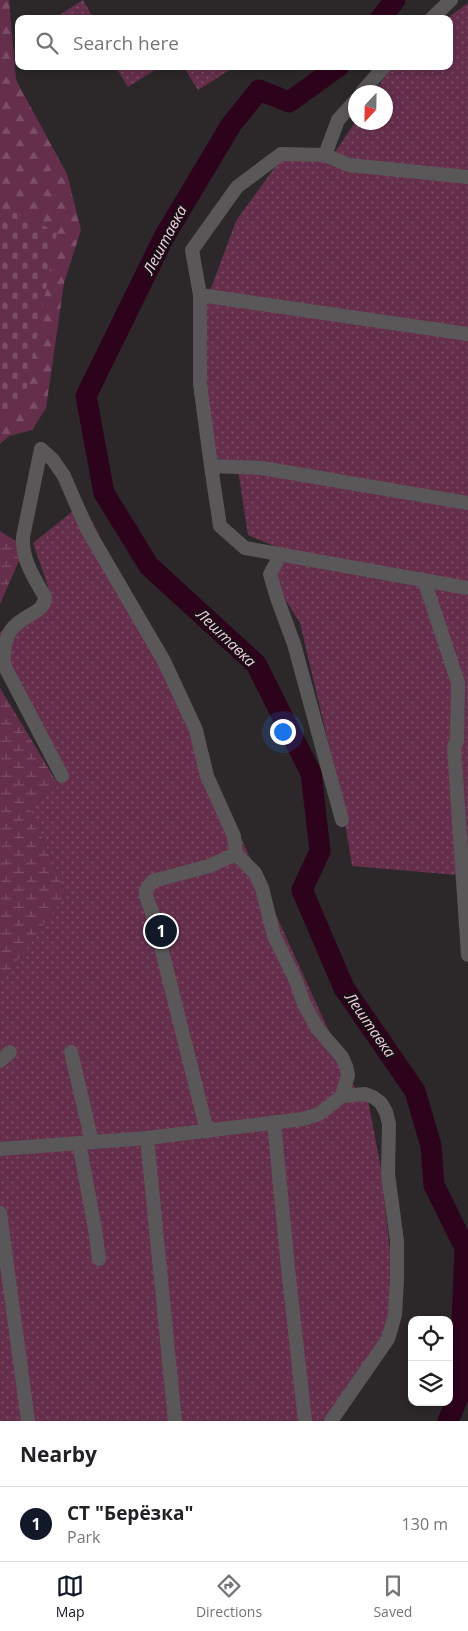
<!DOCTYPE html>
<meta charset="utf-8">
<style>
body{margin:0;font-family:"Open Sans",sans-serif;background:#f2f2f2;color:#202124}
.controls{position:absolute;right:15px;bottom:15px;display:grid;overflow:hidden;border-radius:10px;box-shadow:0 2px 8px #0003}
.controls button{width:45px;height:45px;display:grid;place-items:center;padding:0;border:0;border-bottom:1px solid #e0e0e0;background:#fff;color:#202124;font:25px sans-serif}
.compass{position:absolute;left:348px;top:85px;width:45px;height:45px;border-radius:50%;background:#fff;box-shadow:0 2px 8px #0003;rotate:202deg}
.you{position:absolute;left:282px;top:731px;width:18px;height:18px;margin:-12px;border:4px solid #fff;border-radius:50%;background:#1a73e8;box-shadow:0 0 0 8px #1a73e833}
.badge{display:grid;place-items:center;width:32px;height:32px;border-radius:50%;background:#111827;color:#fff;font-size:16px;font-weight:700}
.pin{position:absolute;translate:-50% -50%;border:2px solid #fff;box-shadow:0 1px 5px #0006}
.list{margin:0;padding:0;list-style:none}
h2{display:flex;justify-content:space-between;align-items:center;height:65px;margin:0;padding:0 20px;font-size:21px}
h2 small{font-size:16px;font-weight:400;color:#757577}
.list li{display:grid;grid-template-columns:32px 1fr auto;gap:15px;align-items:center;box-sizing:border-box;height:75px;padding:0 20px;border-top:1px solid #e0e0e0}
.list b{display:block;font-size:19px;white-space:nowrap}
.list p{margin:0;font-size:16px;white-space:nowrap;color:#757577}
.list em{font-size:16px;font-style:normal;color:#757577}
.icon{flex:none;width:28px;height:28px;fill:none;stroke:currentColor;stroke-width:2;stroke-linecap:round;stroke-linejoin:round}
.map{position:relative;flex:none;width:468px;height:1421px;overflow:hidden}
.search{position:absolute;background:#fff;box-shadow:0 2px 8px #0003;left:15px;right:15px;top:15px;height:55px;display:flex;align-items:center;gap:12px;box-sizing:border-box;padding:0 18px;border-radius:10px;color:#757577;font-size:19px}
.sheet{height:140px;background:#fff}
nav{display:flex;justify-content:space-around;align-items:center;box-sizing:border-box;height:70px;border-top:1px solid #e0e0e0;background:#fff;font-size:14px;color:#757577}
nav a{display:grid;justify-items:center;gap:2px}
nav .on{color:#111827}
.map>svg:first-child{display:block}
</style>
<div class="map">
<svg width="468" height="1421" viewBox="0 0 468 1421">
<defs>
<pattern id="forest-firs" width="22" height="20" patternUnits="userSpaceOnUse" patternTransform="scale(1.25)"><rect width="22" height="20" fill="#652f4c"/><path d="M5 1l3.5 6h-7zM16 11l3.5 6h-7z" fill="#7c4e66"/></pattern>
<pattern id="wetland-marsh" width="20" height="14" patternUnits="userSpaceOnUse" patternTransform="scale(1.25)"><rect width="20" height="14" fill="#652f4c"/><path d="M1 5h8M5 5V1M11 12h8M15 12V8" fill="none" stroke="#7c4e66"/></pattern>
<pattern id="cemetery-stones" width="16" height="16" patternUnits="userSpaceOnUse" patternTransform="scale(1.25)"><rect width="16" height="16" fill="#652f4c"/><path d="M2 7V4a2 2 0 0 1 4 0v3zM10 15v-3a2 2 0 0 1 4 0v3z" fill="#7c4e66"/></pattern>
<pattern id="garden-dots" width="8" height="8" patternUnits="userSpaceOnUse" patternTransform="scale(1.25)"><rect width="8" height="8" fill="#652f4c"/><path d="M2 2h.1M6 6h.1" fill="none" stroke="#7c4e66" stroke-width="1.8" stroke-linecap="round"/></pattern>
</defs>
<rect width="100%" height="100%" fill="#2c282a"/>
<!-- forest -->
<polygon fill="url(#forest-firs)" points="0,0 9,0 16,80 67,174 81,230 64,283 46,408 32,430 9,436 0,444"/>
<!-- wetland -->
<g fill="url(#wetland-marsh)">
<polygon points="0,531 25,547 0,604"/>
<polygon points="0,688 58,784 30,808 66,894 12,968 0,980"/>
</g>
<!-- cemetery -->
<polygon fill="url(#cemetery-stones)" points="0,206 57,232 24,402 0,422"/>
<!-- garden -->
<g fill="url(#garden-dots)">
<polygon points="83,0 94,19 53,19"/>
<polygon points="468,3 468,876 352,866 341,796 300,623 275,583 276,547 248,535 238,470 216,457 203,375 207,299 236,221 283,156 336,151 355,122 386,122 386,92 375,92 392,66 449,66 449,19 446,19"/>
<polygon points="115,66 161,66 128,87"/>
<polygon points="183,66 236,66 198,90"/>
<polygon points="83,503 145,627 357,1093 368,1101 381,1168 398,1327 327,1421 0,1421 0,980 12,968 66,894 30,808 58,784 0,644 0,632 52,598 33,543"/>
</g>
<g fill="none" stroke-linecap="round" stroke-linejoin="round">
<!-- river -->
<g stroke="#2c031b" stroke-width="21">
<polyline points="380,19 395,0"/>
<polyline points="339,66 289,102 259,90 231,125 164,237 86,396 104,493 149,566 256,664 311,773 320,851 302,890 344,988 415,1091 431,1146 434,1185 465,1248 459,1395 448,1421"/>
</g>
<!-- minor -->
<g stroke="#5a5758" stroke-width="14">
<polyline points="431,19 451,0"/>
<polyline points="362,92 385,66"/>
<polyline points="325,155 338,120 356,100"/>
<polyline points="200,295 192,250 237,187 281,154 325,155 349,165 468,177"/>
<polyline points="41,449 53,460 64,476 87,529 164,661 196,730 207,776 234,836 236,854 255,873 262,888 274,936 296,981 304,1004 317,1028 342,1057 346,1066 348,1075 342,1096"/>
<path d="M 41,449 L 23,537 C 22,561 34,577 45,597 C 44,622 0,609 4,665 L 62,776"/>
<polyline points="211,466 200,384 200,295 468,334"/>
<polyline points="468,503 262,468 211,466 220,526 245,548 468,588"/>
<polyline points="281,554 270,574 277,598 294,644 342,820"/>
<polyline points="424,580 458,683 457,741 454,747 468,955"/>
<polyline points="71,1052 92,1142"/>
<polyline points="0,1061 10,1052"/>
<polyline points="274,1122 288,1268 305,1421"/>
<polyline points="207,1131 153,915 146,896 146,890 153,881 209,866 236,854"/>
<polyline points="147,1138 175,1421"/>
<polyline points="79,1143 95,1229 99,1259"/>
<polyline points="0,1149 147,1138 303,1119 319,1114 342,1096 365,1094 373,1097 381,1103 386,1112 389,1124 388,1174 397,1241 397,1280 395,1315 388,1339 331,1421"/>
<polyline points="0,1213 28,1421"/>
</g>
</g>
<g text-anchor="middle" stroke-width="4" stroke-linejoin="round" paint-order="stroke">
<!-- water labels -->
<g font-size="15" font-style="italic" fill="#f9c9df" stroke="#131212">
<text transform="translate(165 240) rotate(-62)" y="5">Лештавка</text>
<text transform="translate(226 638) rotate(44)" y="5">Лештавка</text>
<text transform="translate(370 1025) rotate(55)" y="5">Лештавка</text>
</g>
</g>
</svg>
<div class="controls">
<button><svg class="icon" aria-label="locate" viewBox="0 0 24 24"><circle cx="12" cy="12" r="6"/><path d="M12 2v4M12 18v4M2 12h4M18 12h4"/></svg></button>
<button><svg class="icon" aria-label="layers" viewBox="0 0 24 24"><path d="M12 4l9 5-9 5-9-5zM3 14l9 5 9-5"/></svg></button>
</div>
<svg class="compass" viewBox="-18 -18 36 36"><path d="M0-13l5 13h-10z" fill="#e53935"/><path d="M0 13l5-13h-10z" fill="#757577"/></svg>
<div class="you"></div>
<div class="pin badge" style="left:161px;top:931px">1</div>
<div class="search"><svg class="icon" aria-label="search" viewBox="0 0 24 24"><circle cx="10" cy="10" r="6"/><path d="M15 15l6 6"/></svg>Search here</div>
</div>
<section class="sheet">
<h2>Nearby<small></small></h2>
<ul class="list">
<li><span class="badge">1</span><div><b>СТ &quot;Берёзка&quot;</b><p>Park</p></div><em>130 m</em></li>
</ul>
</section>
<nav>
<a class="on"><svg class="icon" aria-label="map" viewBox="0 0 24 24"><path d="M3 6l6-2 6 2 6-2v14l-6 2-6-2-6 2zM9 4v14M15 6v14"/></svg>Map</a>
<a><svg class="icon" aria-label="directions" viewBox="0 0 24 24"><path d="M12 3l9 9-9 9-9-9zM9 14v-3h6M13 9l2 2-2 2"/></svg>Directions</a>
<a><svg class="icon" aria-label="saved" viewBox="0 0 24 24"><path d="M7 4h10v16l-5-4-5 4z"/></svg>Saved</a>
</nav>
